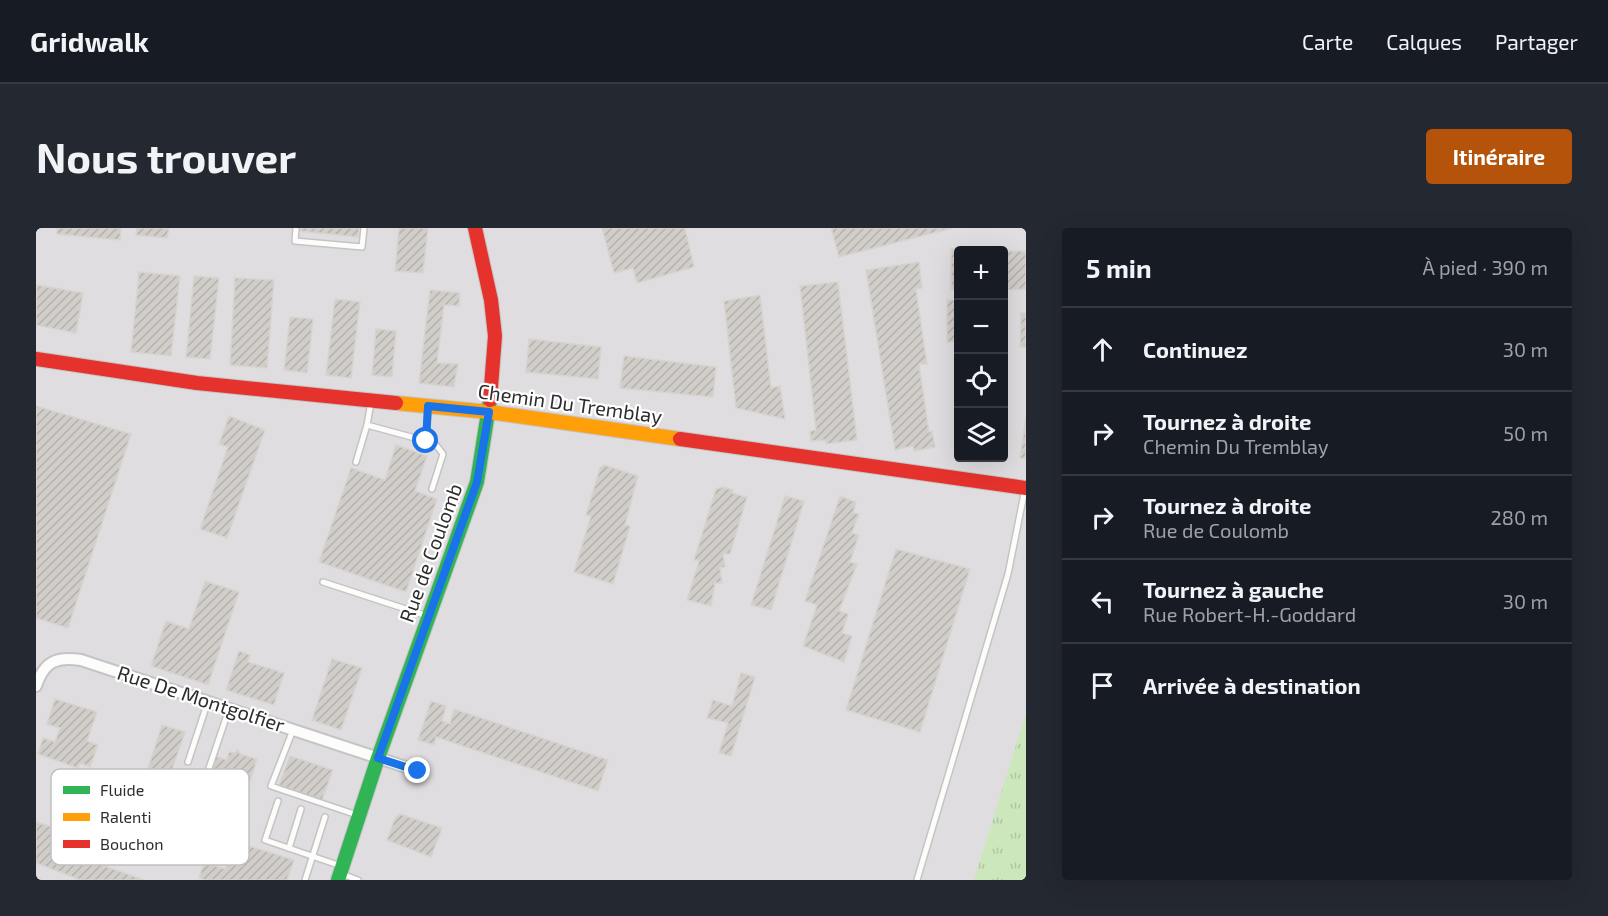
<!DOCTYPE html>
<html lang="fr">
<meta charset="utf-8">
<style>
body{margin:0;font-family:"Exo 2",sans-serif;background:#242831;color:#f1f3f6}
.controls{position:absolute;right:18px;top:18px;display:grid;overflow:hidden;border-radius:6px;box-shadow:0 6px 24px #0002}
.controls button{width:54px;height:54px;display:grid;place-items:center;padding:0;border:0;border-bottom:2px solid #363941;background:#171b24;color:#f1f3f6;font:30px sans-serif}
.stop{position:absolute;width:18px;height:18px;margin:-14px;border:4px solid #1a73e8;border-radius:50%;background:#fff}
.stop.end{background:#1a73e8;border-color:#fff;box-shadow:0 2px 6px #0008}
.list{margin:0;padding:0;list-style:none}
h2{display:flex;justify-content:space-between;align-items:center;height:78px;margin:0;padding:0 24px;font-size:26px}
h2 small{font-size:20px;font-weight:400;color:#9ea1a6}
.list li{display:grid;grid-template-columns:39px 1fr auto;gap:18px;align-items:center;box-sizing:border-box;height:84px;padding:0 24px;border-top:2px solid #363941}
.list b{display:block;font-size:22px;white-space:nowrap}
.list p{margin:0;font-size:20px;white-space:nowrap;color:#9ea1a6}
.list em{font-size:20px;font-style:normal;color:#9ea1a6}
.icon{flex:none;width:33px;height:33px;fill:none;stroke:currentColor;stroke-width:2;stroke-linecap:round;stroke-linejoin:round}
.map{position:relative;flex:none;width:990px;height:652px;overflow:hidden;border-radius:6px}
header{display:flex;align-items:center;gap:36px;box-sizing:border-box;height:84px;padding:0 30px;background:#171b24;border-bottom:2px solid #363941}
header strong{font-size:28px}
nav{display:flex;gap:33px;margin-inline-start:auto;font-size:21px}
.intro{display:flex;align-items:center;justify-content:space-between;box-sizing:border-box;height:144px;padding:0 36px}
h1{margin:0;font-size:42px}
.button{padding:15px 27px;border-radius:6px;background:#b45309;color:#fff;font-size:21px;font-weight:700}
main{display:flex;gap:36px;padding:0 36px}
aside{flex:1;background:#171b24;border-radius:6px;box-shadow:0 6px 24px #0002}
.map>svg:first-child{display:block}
</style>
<header>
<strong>Gridwalk</strong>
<nav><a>Carte</a><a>Calques</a><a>Partager</a></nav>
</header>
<div class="intro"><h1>Nous trouver</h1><a class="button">Itinéraire</a></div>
<main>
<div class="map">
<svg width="990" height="652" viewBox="0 0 990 652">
<defs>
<pattern id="park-tufts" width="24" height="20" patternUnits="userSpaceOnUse" patternTransform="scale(1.5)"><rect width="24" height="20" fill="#cde7bc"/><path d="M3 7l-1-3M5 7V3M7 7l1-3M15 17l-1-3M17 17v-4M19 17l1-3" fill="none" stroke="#b0c6a2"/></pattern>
<pattern id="building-hatch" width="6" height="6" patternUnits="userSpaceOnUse" patternTransform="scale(1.5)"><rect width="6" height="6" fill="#d1ceca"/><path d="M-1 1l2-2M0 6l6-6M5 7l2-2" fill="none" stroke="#b4b1ae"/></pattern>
</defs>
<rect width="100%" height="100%" fill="#ece8e4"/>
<!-- industrial -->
<path fill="#dfdddf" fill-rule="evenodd" d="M 0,0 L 990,0 L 990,652 L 0,652 ZM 922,22 L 968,22 L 968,230 L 922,230 Z"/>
<!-- park -->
<polygon fill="url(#park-tufts)" points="990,485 990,652 938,652"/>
<!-- building -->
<g fill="url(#building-hatch)" stroke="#d7d4d0" stroke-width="1.5">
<polygon points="21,0 85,0 84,12 21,6"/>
<polygon points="101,0 133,0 131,10 100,7"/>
<polygon points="264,0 323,0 322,9 264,3"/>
<polygon points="363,0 392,0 387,45 359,43"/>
<polygon points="566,0 649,0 658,39 601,55 597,40 578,45"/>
<polygon points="795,0 917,0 803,29"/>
<polygon points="915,21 964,22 922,22 922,62 915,62"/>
<polygon points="968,23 990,23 990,61 968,62"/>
<polygon points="883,34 886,60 880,61 891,136 883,136 893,204 896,203 899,219 878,223 877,218 859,222 830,42"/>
<polygon points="103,44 144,48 135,128 95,124"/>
<polygon points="158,48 183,50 174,131 150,129"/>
<polygon points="199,50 238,52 231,140 194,137"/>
<polygon points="802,54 821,212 790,216 789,212 775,213 774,203 780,202 764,58"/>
<polygon points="1,57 47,65 40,105 0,97"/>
<polygon points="394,62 424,65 423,78 408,77 401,135 422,136 418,159 383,155"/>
<polygon points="724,67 735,160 744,158 749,191 700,180 688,73"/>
<polygon points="299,71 324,74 315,150 290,147"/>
<rect x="911" y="72" width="11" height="42"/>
<polygon points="985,85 990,85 990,119 984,119"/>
<polygon points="254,89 277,91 271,145 248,142"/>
<polygon points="340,101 360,103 356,149 336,147"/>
<polygon points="493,111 565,119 562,151 490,144"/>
<polygon points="588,128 680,139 677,169 584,160"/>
<polygon points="0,178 95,206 32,400 0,390"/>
<polygon points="193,188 229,202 191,310 164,301 192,219 183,216"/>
<polygon points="990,188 990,231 984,230"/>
<polygon points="360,217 391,228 379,263 401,271 370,364 283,334 315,240 349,252"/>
<polygon points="568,237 602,248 589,297 594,298 577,356 538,344 555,288 550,287 564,240"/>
<polygon points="687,259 697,262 696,265 711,269 694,326 687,326 689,339 684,340 686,355 679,355 675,378 651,372 663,333 658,332 680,261"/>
<polygon points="749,268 768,273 735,382 715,377"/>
<polygon points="804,268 820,274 817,285 823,286 816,305 823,307 814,334 821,336 803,383 812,386 806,405 816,408 808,434 767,418 781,377 769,373"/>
<polygon points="860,321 934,341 884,504 810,482"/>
<polygon points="169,353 203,364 172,457 115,438 130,393 153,401"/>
<polygon points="203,423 214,427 212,434 248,445 238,477 190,462"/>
<polygon points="296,431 326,440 305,502 276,492"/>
<polygon points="705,445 719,449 695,528 683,525 692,495 671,490 677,472 696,478"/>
<polygon points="19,471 61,484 51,513 62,517 54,539 44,535 42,540 2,526 7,510 19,514 24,500 11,496"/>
<polygon points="395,473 410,478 406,493 414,496 418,481 572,532 562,563 400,509 398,517 382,512"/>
<polygon points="126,497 149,504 129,562 107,556"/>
<polygon points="202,522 204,526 221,531 209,569 178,558 180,550 173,548 179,528 191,532 193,524 198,525"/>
<polygon points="254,528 297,542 286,572 243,557"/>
<polygon points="364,586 406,600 395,629 351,612 359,590"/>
<polygon points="0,594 68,615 60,635 108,652 45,652 0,635"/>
<polygon points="194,612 258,632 251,652 169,652 163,650 168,634 189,641 194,626 190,625"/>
</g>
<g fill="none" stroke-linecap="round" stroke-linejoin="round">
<!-- lane casing -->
<g stroke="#c5c4c4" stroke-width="8">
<g id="lane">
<polyline points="260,0 259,13 326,19 328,0"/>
<polyline points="335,174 331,197 390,213 392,178"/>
<polyline points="390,213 400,217 407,226 396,261"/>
<polyline points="320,234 331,197"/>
<polyline points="287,354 391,388"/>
<polyline points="257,502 235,558 321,587"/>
<polyline points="152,534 172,473"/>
<polyline points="170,549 193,481"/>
<polyline points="242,573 229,612 305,638"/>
<polyline points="253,620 265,581"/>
<polyline points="306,646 322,652"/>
<polyline points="269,652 289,589"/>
<polyline points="881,652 972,346 989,261"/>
</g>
</g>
<!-- street casing -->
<g stroke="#c5c4c4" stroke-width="14">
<path id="street" d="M 0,458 C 8,434 20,428 45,432 L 382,543"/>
</g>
<!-- fast casing -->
<g stroke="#c5c4c4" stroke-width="16">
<polyline id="fast" points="302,652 342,530 441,254 454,172"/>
</g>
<!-- slow casing -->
<g stroke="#c5c4c4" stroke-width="16">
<polyline id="slow" points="360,175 453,184 644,211"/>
</g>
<!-- jam casing -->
<g stroke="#c5c4c4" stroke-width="16">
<g id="jam">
<polyline points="439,0 455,72 459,108 454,172"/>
<polyline points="0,131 161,155 360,175"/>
<polyline points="644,211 990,260"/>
</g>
</g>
<!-- lane -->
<use href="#lane" stroke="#fcfcfb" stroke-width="5"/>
<!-- street -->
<use href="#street" stroke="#fcfcfb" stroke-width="10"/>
<!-- fast -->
<use href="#fast" stroke="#30b455" stroke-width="14"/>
<!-- slow -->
<use href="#slow" stroke="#ff9f0a" stroke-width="14"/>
<!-- jam -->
<use href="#jam" stroke="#e5322d" stroke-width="14"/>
</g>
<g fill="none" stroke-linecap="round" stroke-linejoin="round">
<!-- route -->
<polyline stroke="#1a73e8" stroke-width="8" points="382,543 342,530 441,254 453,184 392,178 390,213"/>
</g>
<g text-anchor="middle" stroke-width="4.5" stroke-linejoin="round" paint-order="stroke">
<!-- street labels -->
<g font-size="20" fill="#2d2d2d" stroke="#fff">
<text transform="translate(534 176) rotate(8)" y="7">Chemin Du Tremblay</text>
<text transform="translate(395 325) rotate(-70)" y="7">Rue de Coulomb</text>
<text transform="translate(165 471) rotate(18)" y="7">Rue De Montgolfier</text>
</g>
</g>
<!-- legend -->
<rect x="15" y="541" width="198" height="96" rx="9" fill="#fff" stroke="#c0c0c0" stroke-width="1.5"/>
<rect x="27" y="558" width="27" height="8" fill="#30b455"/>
<rect x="27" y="585" width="27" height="8" fill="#ff9f0a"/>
<rect x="27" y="612" width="27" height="8" fill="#e5322d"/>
<g font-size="16" fill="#2d2d2d">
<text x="64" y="568">Fluide</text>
<text x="64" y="595">Ralenti</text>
<text x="64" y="622">Bouchon</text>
</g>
</svg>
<div class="controls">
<button>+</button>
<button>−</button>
<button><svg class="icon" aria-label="locate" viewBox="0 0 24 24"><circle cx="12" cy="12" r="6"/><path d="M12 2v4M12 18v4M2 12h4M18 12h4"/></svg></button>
<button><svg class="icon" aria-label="layers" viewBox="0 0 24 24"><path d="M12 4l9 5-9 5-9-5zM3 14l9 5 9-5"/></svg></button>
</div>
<div class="stop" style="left:390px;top:213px"></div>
<div class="stop end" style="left:382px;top:543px"></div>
</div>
<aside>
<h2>5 min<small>À pied · 390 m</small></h2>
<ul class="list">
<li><svg class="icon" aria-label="ahead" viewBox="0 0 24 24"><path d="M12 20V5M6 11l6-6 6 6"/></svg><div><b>Continuez</b></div><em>30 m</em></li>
<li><svg class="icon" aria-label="right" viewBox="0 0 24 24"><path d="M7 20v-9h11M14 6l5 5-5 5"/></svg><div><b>Tournez à droite</b><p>Chemin Du Tremblay</p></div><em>50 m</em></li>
<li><svg class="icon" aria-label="right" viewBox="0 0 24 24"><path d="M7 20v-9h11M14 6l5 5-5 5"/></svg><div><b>Tournez à droite</b><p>Rue de Coulomb</p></div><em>280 m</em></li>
<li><svg class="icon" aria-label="left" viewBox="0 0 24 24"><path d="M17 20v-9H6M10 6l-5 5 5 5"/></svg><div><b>Tournez à gauche</b><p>Rue Robert-H.-Goddard</p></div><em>30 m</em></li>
<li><svg class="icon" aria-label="arrive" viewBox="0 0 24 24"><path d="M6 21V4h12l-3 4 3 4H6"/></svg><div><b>Arrivée à destination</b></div></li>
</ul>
</aside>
</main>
